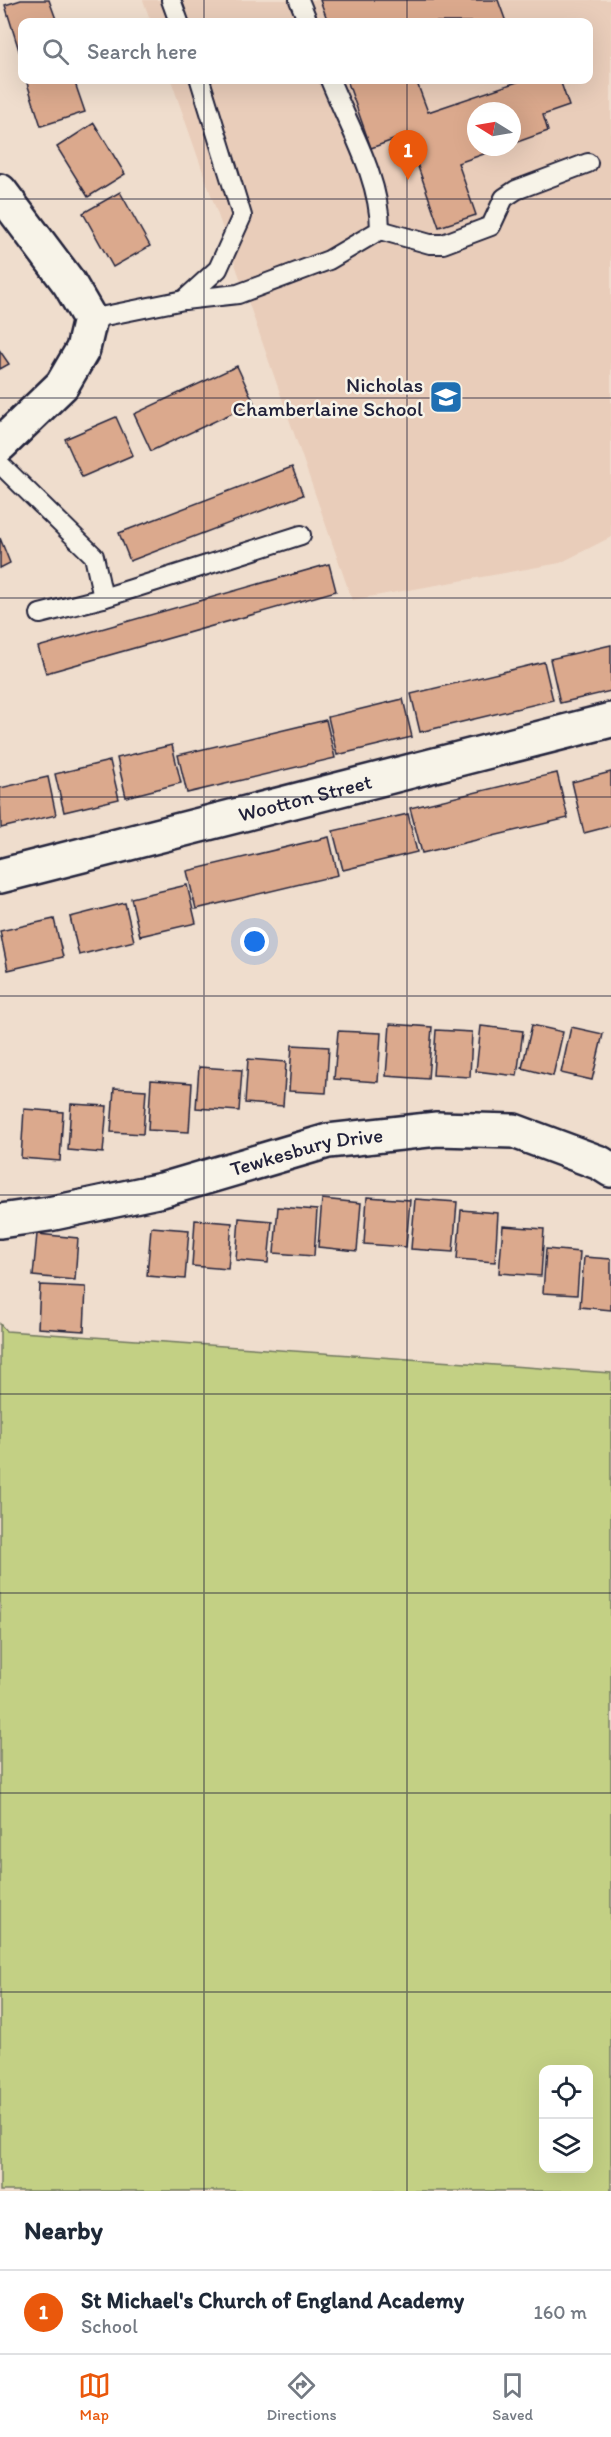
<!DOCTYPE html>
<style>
body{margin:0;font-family:Itim,sans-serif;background:#f6f6f7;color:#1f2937}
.controls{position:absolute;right:18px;bottom:18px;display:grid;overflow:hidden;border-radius:12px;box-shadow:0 6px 24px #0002}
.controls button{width:54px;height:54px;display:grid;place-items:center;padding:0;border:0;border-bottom:2px solid #e0e1e3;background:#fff;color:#1f2937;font:30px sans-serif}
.compass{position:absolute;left:467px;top:102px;width:54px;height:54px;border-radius:50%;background:#fff;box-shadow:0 6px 24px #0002;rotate:281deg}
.you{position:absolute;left:255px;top:942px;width:21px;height:21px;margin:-15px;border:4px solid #fff;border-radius:50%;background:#1a73e8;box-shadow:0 0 0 9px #1a73e833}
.badge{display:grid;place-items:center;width:39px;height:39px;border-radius:50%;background:#ea580c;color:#fff;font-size:20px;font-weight:700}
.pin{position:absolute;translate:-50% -50px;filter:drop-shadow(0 2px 3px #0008)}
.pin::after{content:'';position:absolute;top:32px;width:21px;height:18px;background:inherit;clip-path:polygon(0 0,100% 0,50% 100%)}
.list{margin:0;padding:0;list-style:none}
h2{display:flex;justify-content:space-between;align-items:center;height:78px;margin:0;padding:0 24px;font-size:26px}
h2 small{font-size:20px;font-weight:400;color:#747a83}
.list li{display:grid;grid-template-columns:39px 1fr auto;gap:18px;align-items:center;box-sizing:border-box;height:84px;padding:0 24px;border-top:2px solid #e0e1e3}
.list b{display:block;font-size:22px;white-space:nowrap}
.list p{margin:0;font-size:20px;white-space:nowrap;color:#747a83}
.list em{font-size:20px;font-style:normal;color:#747a83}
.icon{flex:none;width:33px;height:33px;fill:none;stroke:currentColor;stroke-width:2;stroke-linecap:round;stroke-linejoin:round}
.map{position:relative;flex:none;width:611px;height:2191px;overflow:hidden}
.search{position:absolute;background:#fff;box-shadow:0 6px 24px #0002;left:18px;right:18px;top:18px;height:66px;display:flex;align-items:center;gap:15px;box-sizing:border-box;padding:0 21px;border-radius:12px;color:#747a83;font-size:22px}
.sheet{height:162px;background:#fff}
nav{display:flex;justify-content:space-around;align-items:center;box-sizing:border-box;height:84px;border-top:2px solid #e0e1e3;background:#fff;font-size:16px;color:#747a83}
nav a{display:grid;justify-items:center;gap:3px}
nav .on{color:#ea580c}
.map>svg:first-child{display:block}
</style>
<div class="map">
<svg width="611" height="2191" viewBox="0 0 611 2191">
<rect width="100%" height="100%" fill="#efddcd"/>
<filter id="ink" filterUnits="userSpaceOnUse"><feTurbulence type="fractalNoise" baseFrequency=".0167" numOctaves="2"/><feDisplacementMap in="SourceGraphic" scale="12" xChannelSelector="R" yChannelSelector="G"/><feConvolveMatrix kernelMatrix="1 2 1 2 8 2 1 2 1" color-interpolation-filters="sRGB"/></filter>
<g filter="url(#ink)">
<!-- built -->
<path fill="#e9cdba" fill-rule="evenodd" d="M 143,0 L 611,0 L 611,537 L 560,563 L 352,600 L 171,80 L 588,80 L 588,22 L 151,22 ZM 476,111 L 512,111 L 512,147 L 476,147 Z"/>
<!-- green -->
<path fill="#c3d084" stroke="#727960" stroke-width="1.5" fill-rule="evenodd" d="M 0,1324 L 6,1331 L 611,1373 L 611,2191 L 0,2191 ZM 544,2070 L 588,2070 L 588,2168 L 544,2168 Z"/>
<!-- building -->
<g fill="#dba98d" stroke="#22223b" stroke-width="1.5">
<polygon points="21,0 49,0 57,22 22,22 22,60 5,5"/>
<polygon points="320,0 498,0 506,22 328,22"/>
<polygon points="26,80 74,80 85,112 41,126"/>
<polygon points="347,80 416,80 428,112 523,80 560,80 569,106 543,115 548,131 512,144 512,111 476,111 476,147 504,147 458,163 476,215 439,227 407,135 371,148"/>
<polygon points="94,123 125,174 88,197 57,147"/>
<polygon points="120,192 150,246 113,267 83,213"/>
<polygon points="0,351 9,364 0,369"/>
<polygon points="237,366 254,403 151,451 134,414"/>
<polygon points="116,417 133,455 82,477 65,439"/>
<polygon points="292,467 303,495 130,561 119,533"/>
<polygon points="0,538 10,563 0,568"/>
<polygon points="329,564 336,591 46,673 38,647"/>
<polygon points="611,645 611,691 560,703 550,659"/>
<polygon points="544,662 553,700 420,732 411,694"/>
<polygon points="403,699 412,737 337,755 328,717"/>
<polygon points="326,720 335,758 187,793 178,755"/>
<polygon points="172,745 181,783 126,797 117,758"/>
<polygon points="110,761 119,799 64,812 55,774"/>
<polygon points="611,772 611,826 584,833 572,782"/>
<polygon points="557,773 568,818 422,853 410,808"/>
<polygon points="48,777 56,815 1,828 0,788"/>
<polygon points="408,814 417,852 343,870 333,831"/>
<polygon points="329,837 338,875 196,909 187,871"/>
<polygon points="187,885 196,923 140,936 131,898"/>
<polygon points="125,903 134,941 79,955 70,917"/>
<polygon points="54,919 63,957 8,970 0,931"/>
<polygon points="390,1024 432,1027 428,1079 386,1076"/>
<polygon points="532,1025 563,1032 553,1076 522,1068"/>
<polygon points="481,1026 523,1031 517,1076 476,1071"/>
<polygon points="571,1027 603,1034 592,1080 561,1073"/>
<polygon points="436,1030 472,1032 470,1077 433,1075"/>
<polygon points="338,1031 381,1033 378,1082 334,1079"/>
<polygon points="292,1045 329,1047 326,1093 289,1091"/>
<polygon points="248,1059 286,1062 283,1106 245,1103"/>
<polygon points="199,1067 242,1070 239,1111 196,1108"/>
<polygon points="151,1080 192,1083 189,1132 148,1130"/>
<polygon points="114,1088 146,1090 143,1134 111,1132"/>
<polygon points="71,1104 107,1106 103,1153 68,1150"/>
<polygon points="24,1109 63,1112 60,1161 21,1158"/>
<polygon points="367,1197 410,1200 406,1247 364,1244"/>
<polygon points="322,1199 361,1203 357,1251 318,1247"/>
<polygon points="415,1199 457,1202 453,1252 411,1249"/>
<polygon points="278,1207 317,1210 314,1256 274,1253"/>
<polygon points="461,1210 498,1213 495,1262 457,1259"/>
<polygon points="239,1218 272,1221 268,1263 236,1260"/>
<polygon points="195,1220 232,1223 228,1269 192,1266"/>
<polygon points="503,1226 544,1229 541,1276 499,1273"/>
<polygon points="151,1227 189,1230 185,1279 147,1276"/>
<polygon points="37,1234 78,1238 75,1280 33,1276"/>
<polygon points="546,1249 580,1252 577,1295 543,1293"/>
<polygon points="584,1257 611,1259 611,1310 580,1307"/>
<polygon points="40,1285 86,1287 84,1331 38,1328"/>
</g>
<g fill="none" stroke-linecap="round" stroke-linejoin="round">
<!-- service casing -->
<g stroke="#22223b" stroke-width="22">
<g id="service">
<polyline points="171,0 179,22"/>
<polyline points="299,0 308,22"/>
<polyline points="380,230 430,244 443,244 491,226 504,198 516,190 588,163"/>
<polyline points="184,300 218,269 242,216 200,80"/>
<path d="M 90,319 L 184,300 L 238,294 L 329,260 L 380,230 C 380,178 349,127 330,80"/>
<polyline points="0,464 94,556 103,598 301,535"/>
<polyline points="40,614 103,598"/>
</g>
</g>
<!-- minor casing -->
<g stroke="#22223b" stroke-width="38">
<g id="minor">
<polyline points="0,191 69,283 90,319 83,349 62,385 0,445"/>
<path id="s1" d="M 0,876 L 611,720"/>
<path id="s2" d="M 0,1221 L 49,1214 L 162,1190 L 328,1141 L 437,1129 L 514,1131 L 600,1163 L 611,1170"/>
</g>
</g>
<!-- service -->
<use href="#service" stroke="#f7f3e8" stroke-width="18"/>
<!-- minor -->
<use href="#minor" stroke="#f7f3e8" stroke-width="33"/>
</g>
</g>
<!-- grid -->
<path fill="none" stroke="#22223b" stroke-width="1.5" stroke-opacity="0.55" d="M 204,0 L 204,22M 407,0 L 407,22M 204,80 L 204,2191M 407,80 L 407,2191M 0,199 L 611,199M 0,398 L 611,398M 0,598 L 611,598M 0,797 L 611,797M 0,996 L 611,996M 0,1195 L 611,1195M 0,1394 L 611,1394M 0,1593 L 611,1593M 0,1793 L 611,1793M 0,1992 L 611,1992"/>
<!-- icons -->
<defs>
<g id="school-square" transform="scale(1.725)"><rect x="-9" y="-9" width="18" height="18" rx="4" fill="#1f6fb2" stroke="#f7f3e8"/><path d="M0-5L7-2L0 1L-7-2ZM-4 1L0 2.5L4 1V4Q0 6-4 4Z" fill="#fff"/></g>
</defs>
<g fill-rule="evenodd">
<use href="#school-square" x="446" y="397"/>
</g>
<g text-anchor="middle" stroke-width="5" stroke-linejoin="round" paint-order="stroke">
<!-- poi labels -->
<g font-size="21" fill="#22223b" stroke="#f7f3e8" text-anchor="end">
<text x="423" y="392">Nicholas<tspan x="423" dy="24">Chamberlaine School</tspan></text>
</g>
<!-- street labels -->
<g font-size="21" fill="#22223b" stroke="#f7f3e8">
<text dy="7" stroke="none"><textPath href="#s1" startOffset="315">Wootton Street</textPath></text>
<text dy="7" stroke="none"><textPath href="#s2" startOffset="315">Tewkesbury Drive</textPath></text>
</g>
</g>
</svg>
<div class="controls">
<button><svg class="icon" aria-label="locate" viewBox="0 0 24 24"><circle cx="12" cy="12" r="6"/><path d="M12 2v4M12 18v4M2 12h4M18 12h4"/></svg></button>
<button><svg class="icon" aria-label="layers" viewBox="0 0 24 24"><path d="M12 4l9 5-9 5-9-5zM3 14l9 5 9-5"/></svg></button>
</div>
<svg class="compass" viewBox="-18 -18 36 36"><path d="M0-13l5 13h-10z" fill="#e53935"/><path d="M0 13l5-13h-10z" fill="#747a83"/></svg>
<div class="you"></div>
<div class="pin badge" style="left:408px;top:180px">1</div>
<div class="search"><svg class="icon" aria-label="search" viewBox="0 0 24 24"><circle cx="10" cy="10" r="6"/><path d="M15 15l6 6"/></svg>Search here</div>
</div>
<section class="sheet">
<h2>Nearby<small></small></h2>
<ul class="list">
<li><span class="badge">1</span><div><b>St Michael's Church of England Academy</b><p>School</p></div><em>160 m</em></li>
</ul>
</section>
<nav>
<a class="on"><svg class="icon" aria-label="map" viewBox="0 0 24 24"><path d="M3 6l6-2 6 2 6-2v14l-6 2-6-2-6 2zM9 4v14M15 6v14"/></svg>Map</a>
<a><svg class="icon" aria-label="directions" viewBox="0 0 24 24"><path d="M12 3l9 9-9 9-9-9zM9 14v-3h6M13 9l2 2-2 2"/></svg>Directions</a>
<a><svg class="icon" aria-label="saved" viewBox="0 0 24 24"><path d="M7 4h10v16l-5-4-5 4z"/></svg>Saved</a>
</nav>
